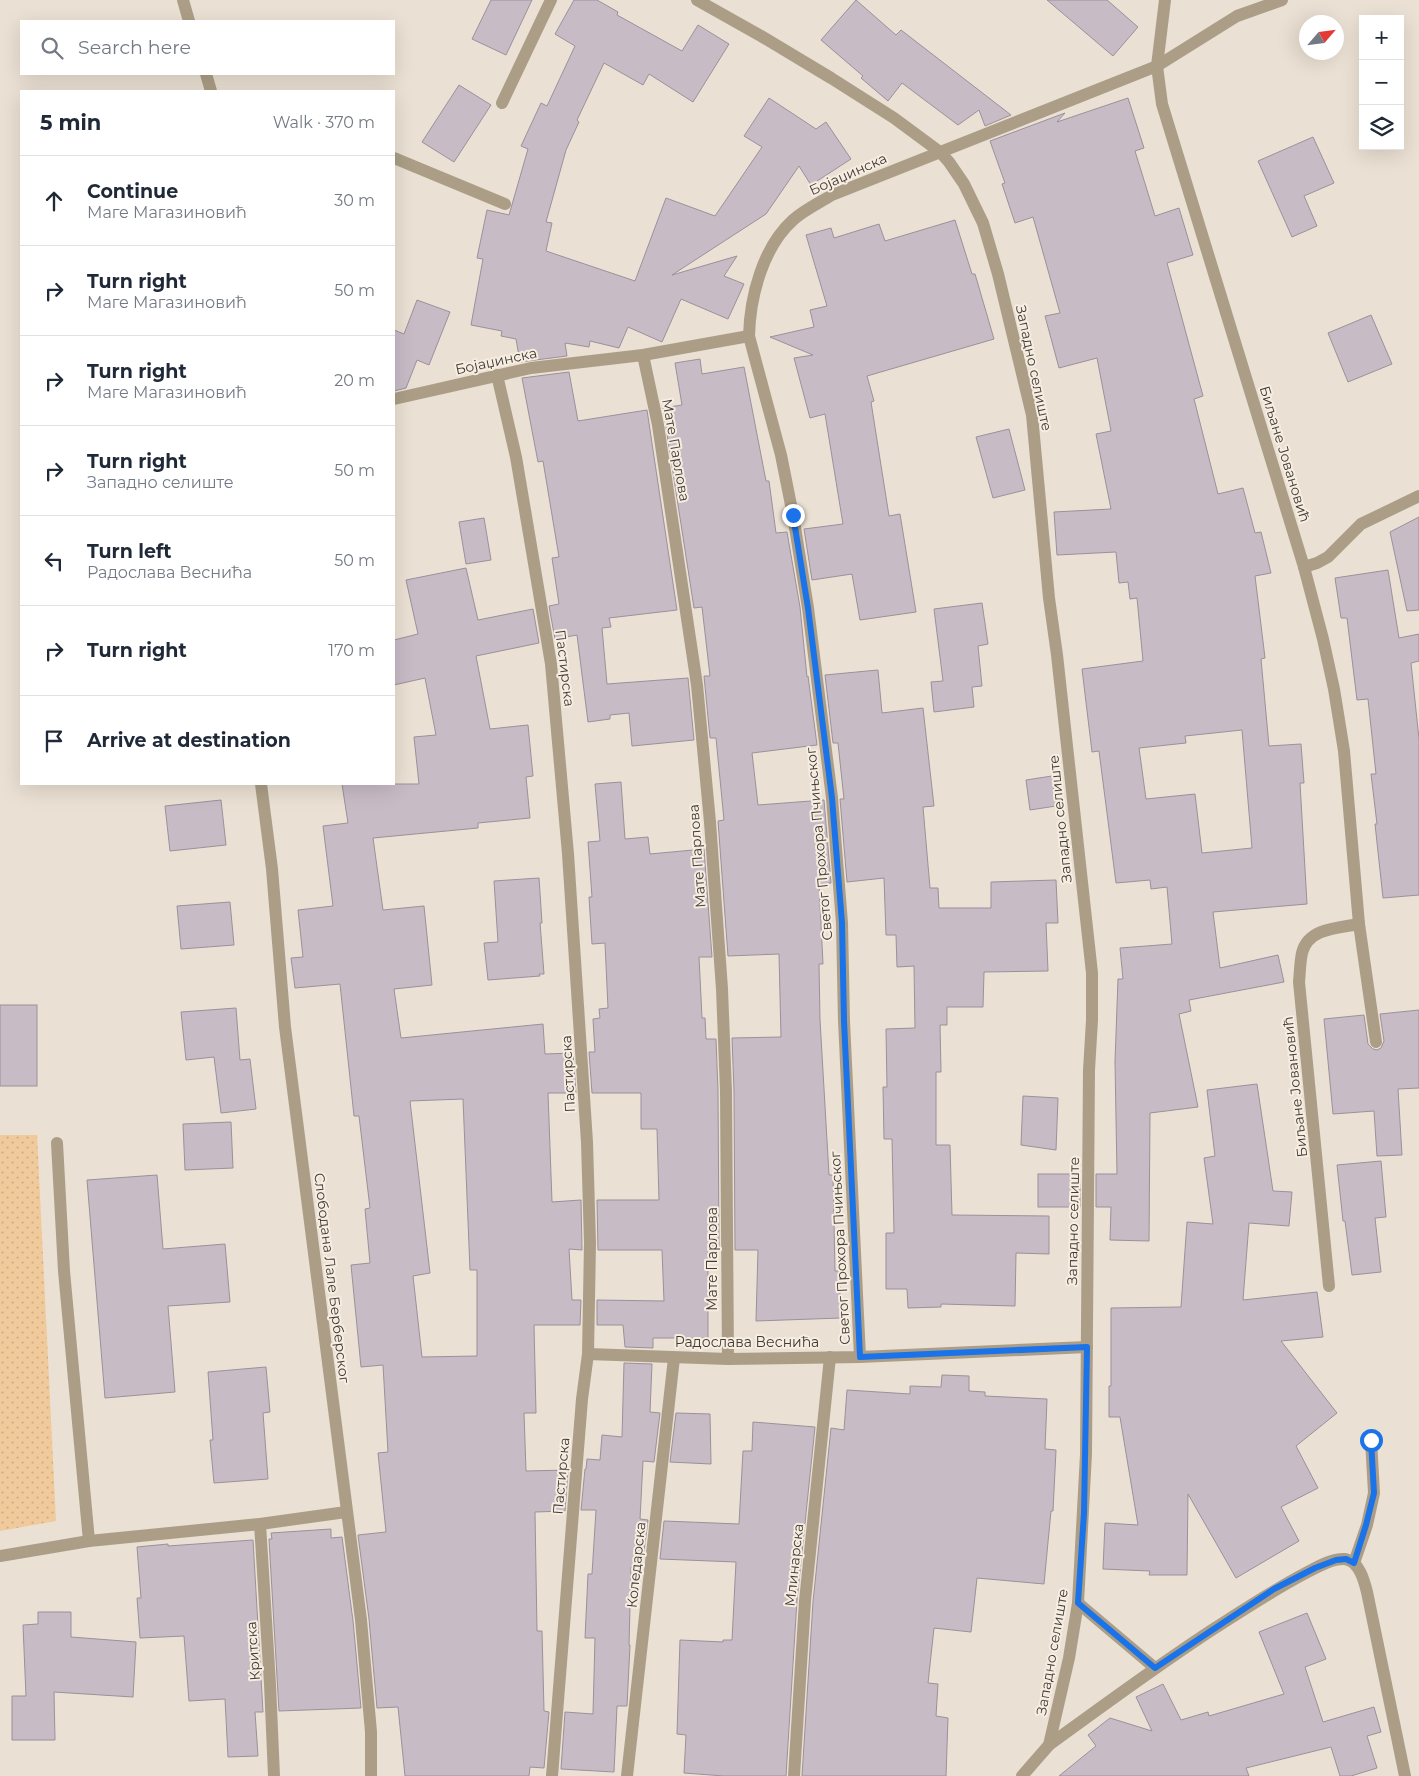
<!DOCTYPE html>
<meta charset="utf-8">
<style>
body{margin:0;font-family:Montserrat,sans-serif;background:#f2f2f3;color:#1f2937}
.controls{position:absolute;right:15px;top:15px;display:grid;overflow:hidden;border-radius:0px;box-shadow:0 5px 20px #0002}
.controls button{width:45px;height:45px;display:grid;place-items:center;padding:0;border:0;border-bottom:1px solid #e0e1e3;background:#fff;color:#1f2937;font:25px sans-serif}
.compass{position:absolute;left:1299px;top:15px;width:45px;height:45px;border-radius:50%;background:#fff;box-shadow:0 5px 20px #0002;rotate:62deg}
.stop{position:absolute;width:15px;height:15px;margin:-11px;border:4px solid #1a73e8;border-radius:50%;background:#fff}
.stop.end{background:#1a73e8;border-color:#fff;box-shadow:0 1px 5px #0008}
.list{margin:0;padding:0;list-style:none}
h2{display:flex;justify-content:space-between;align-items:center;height:65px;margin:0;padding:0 20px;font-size:21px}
h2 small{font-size:16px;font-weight:400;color:#747a83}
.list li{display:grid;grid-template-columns:32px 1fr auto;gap:15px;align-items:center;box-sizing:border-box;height:90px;padding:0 20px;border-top:1px solid #e0e1e3}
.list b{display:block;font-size:19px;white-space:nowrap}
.list p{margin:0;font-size:16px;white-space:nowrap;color:#747a83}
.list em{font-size:16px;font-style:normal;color:#747a83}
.icon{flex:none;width:28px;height:28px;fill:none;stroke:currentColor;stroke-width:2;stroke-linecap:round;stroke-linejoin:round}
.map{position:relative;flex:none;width:1419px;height:1776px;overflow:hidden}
.search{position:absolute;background:#fff;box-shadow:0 5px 20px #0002;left:20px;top:20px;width:375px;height:55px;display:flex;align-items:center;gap:12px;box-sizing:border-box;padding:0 18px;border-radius:0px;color:#747a83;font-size:19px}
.panel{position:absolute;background:#fff;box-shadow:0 5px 20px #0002;left:20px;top:90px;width:375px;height:695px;border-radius:0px}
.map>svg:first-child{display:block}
</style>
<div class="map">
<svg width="1419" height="1776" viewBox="0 0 1419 1776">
<defs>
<pattern id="park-dots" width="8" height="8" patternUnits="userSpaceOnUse" patternTransform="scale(1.25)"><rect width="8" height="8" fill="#f0ca9b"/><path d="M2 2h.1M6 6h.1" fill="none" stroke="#cfae86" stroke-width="1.8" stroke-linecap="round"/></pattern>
</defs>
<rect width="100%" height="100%" fill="#eae0d3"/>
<!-- park -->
<polygon fill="url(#park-dots)" points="0,1135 37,1135 56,1521 0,1531"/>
<!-- building -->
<g fill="#c7bbc6" stroke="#9c909b" fill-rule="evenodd">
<polygon points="491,0 532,0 506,55 472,39"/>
<polygon points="574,0 597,0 618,12 617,15 682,51 698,25 729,44 693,102 649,74 643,85 604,63 577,120 579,122 566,150 546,222 552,223 546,251 635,281 666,198 715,216 762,147 744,136 769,98 816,129 826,122 851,159 811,185 799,166 766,214 672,275 737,256 724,276 744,284 728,319 681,299 662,342 628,327 619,348 590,341 589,347 565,343 567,356 520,362 516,339 501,336 502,331 471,325 483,259 477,258 487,210 509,215 528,149 521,146 541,103 547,106 575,46 555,34"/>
<polygon points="856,0 896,35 901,30 1011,115 985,126 979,110 958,125 902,83 888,101 861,78 863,76 821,40"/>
<polygon points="1047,0 1107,0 1138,27 1113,56"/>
<polygon points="459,85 491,105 454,162 422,142"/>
<path d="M 1128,98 L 1144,148 L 1135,151 L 1155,216 L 1179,208 L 1193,255 L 1167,263 L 1203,396 L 1194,399 L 1218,494 L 1243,488 L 1255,533 L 1261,532 L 1271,573 L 1255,576 L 1265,658 L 1261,659 L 1269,746 L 1301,744 L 1304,783 L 1300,783 L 1307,904 L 1213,912 L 1220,968 L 1278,955 L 1284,982 L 1189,1000 L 1191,1011 L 1179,1014 L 1198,1107 L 1150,1113 L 1149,1241 L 1110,1240 L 1111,1207 L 1096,1207 L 1096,1174 L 1117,1174 L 1115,1062 L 1118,979 L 1123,979 L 1120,948 L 1172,944 L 1167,887 L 1151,889 L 1150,880 L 1116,883 L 1099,751 L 1092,752 L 1082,669 L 1143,661 L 1137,598 L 1130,599 L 1128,582 L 1119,583 L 1116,552 L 1057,555 L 1054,512 L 1111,509 L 1096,434 L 1111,431 L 1097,358 L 1059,368 L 1045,316 L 1060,313 L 1033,217 L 1015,223 L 1002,184 L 1005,183 L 990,141 L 1065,113 L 1057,122 ZM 1242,730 L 1252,848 L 1202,853 L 1195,794 L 1146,799 L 1139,748 L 1186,743 L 1185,736 Z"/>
<polygon points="1313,137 1334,183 1304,196 1317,226 1292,237 1258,161"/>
<polygon points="955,220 972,274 975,274 994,339 867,376 874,401 871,402 889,516 900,514 916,612 860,620 852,574 812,580 804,529 843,524 825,414 810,418 794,358 813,355 770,337 814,327 810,310 827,306 806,235 831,228 834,238 879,224 885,241"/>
<polygon points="417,300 450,312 429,365 417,360 406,388 394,391 394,330 404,334"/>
<polygon points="1371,315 1392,364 1348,382 1328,333"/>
<polygon points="700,359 702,374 744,367 766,481 769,481 776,533 787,532 800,607 807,677 808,676 817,745 752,753 758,805 824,800 831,883 819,884 823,964 819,964 820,1020 829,1175 833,1175 835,1271 839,1271 841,1318 756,1321 758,1250 735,1250 734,1091 732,1038 781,1037 779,954 728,956 718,821 724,820 716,738 710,738 704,676 710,676 702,607 694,608 663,408 682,405 675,363"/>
<polygon points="569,372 578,421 647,410 677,610 609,618 611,627 602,628 607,684 688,678 694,740 632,746 629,713 610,715 610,719 588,722 577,635 555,639 549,606 559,604 552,558 559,557 543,461 538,462 522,378"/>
<polygon points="1009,429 1025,490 993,498 976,437"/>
<polygon points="1419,517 1419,610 1407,611 1390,532"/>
<polygon points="484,518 491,560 466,564 459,522"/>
<path d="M 466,568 L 478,620 L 533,609 L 539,643 L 476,656 L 490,729 L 528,725 L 533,776 L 526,777 L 530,818 L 478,823 L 478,828 L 373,838 L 383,910 L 424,906 L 432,985 L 394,989 L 401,1038 L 543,1024 L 545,1054 L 573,1053 L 576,1093 L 548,1093 L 552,1202 L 581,1200 L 582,1250 L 569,1249 L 572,1300 L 581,1300 L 580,1325 L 534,1325 L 536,1413 L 524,1413 L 526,1471 L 568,1470 L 565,1511 L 535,1512 L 537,1631 L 542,1631 L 544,1711 L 549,1712 L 544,1768 L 530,1767 L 529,1776 L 405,1776 L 398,1707 L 377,1708 L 369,1619 L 358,1535 L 386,1532 L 378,1453 L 388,1452 L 383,1365 L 361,1367 L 351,1265 L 370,1263 L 365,1209 L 370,1208 L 359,1116 L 354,1116 L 340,984 L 295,988 L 291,958 L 303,957 L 298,910 L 333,906 L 323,826 L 348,823 L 342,784 L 419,784 L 414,737 L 436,735 L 425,678 L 394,685 L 394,640 L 418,634 L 406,580 ZM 463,1099 L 470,1270 L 477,1270 L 477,1356 L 422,1357 L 413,1276 L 430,1273 L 410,1101 Z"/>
<polygon points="1388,570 1399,638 1419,634 1419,661 1411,663 1419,739 1419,895 1383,898 1375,824 1377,824 1371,774 1376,774 1368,699 1357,700 1347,618 1341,618 1335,578"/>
<polygon points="982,603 988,644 978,646 982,686 972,687 974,707 934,712 931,682 943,681 934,609"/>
<polygon points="878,670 882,713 923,708 934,806 923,807 930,888 938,888 939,908 991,908 991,882 1056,880 1058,923 1046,923 1048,971 984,972 983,1007 947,1007 947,1025 940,1025 941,1072 936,1072 936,1145 950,1145 952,1215 1049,1216 1049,1254 1016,1253 1015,1306 941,1304 941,1307 908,1308 907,1289 886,1289 886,1233 894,1233 892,1139 884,1139 883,1087 887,1087 886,1029 915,1028 914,966 897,967 896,935 886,935 884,878 847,882 840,799 844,799 838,743 833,743 825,675"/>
<polygon points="1052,776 1056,806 1030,810 1026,780"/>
<polygon points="621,782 625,839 648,837 650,854 704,849 712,957 699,957 702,1018 705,1018 706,1039 716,1039 718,1091 719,1250 708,1250 708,1338 653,1338 653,1348 625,1347 623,1325 597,1325 597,1300 664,1301 662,1250 598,1250 597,1200 659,1200 657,1129 641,1129 641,1093 592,1093 589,1052 595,1052 593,1019 600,1018 599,1009 608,1008 605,943 592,944 589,897 592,897 588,842 600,841 595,784"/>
<polygon points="221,800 226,845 170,851 165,806"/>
<polygon points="539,878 542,923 540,923 544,974 539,974 540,976 488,980 484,943 498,942 494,881"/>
<polygon points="230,902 234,945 181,949 177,906"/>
<rect x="0" y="1005" width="37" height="81"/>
<polygon points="236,1008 240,1060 250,1059 256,1109 221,1113 214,1057 186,1060 181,1012"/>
<polygon points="1419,1010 1419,1088 1398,1089 1402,1155 1377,1156 1374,1111 1333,1114 1324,1019 1364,1015 1368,1044 1373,1049 1377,1050 1381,1048 1384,1041 1380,1014"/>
<polygon points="1257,1084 1273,1191 1292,1192 1289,1226 1249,1223 1243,1300 1317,1292 1323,1337 1281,1341 1337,1413 1296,1446 1318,1488 1281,1507 1299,1541 1236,1578 1188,1494 1187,1575 1149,1575 1150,1571 1103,1569 1105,1523 1138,1525 1120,1417 1109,1417 1109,1386 1111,1386 1111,1308 1181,1307 1187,1222 1213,1224 1204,1158 1215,1156 1207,1090"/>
<polygon points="1023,1096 1058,1098 1056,1150 1021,1145"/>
<polygon points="231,1122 233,1168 185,1170 183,1124"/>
<polygon points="1381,1161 1386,1217 1375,1218 1381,1272 1352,1275 1345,1221 1343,1221 1337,1165"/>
<rect x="1038" y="1174" width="42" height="33"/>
<polygon points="157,1175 163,1249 225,1244 230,1302 168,1306 175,1392 105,1398 87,1180"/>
<polygon points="624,1363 652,1364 650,1412 660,1413 654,1462 643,1461 640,1519 648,1520 643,1559 635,1558 634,1567 631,1567 629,1645 630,1645 627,1706 617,1706 614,1772 561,1769 565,1712 593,1714 595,1638 585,1638 588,1574 592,1574 596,1510 581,1510 585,1469 586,1469 587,1459 600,1460 602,1435 622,1437"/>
<polygon points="266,1367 270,1412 263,1413 268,1479 214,1483 210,1440 213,1440 208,1372"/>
<polygon points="942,1375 969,1376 969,1391 985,1392 985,1396 1047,1399 1045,1449 1056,1450 1053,1511 1051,1511 1044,1584 977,1578 971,1632 934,1628 928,1683 938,1684 936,1716 948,1718 946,1776 802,1776 813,1602 831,1428 844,1430 847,1390 910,1394 910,1386 941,1387"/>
<polygon points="676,1413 710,1414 711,1464 670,1462"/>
<polygon points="753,1422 815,1427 797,1600 786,1776 724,1776 684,1773 686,1735 677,1734 680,1640 723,1642 723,1640 732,1640 736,1562 660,1559 664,1521 739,1524 743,1451 752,1451"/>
<polygon points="331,1529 331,1538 342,1537 353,1621 361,1708 279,1711 269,1539 272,1539 271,1533"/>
<polygon points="253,1540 263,1712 255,1712 258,1756 228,1757 225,1699 189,1701 184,1636 140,1638 137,1598 141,1598 137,1547 168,1544 168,1546"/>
<polygon points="38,1612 71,1612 71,1637 136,1642 133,1697 54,1692 55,1740 12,1740 12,1696 26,1696 23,1625 38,1624"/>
<polygon points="1307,1613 1326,1659 1305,1667 1323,1722 1374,1707 1381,1732 1367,1736 1377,1768 1351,1776 1340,1776 1331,1747 1246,1768 1249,1776 1059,1776 1096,1746 1088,1735 1110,1718 1152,1731 1136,1697 1163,1684 1181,1720 1208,1712 1209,1716 1284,1694 1259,1632"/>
</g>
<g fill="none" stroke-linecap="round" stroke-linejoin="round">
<!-- minor -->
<g stroke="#ac9e86" stroke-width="12">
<polyline points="183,0 189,21"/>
<polyline points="697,0 761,36 831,78 894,118 940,152 949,162 964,184 983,223 998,274 1032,415 1049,598 1057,655 1092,973 1092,1020 1089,1070 1086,1454 1078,1603 1069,1658 1049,1745 1022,1776"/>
<polyline points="1165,0 1157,66 1162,104 1304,567 1323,639 1334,689 1344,751 1359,924 1376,1042"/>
<polyline points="206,74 211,91"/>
<polyline points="502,103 551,0"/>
<polyline points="394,158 505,204"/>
<polyline points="643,355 658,425 697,685 710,822 722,989 726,1091 728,1359"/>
<polyline points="497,375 516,457 551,664 568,854 587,1142 590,1243 588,1354 582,1399 552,1776"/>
<polyline points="394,399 531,368 643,355 749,336"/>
<polyline points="1304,567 1317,563 1328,557 1361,524 1419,496"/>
<polyline points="261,784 272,869 285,1027 361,1620 371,1732 371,1776"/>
<polyline points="57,1143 64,1271 89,1541"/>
<path d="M 1329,1286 L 1299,982 C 1300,972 1300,962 1302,953 C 1308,928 1338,928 1359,924"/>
<polyline points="588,1354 728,1359 860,1357 1087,1347"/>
<path d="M 860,1357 L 844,1021 L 842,923 L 832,798 L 808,608 L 793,515 L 781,455 L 749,336 C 750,296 763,247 793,220 C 804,210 819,203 832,195 L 1157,66 L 1237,16 L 1282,0"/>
<polyline points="260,1524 270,1684 274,1776"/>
<polyline points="0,1556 89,1541 260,1524 346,1512"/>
<polyline points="1354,1563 1367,1525 1374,1493 1371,1440"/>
<polyline points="1078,1603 1155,1668"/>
<path d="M 1049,1745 C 1104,1705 1158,1665 1215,1628 C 1243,1610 1272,1591 1302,1575 C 1314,1569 1331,1558 1345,1559 C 1359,1561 1364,1580 1367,1592 L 1405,1776"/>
<polyline points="627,1776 674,1358"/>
<polyline points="794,1776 805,1601 830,1357"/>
</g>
</g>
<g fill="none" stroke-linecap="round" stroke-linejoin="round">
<!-- route -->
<polyline stroke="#1a73e8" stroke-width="6" points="793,515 808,608 832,798 842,923 844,1021 860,1357 1087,1347 1084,1513 1078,1603 1155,1668 1274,1589 1315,1568 1336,1560 1346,1559 1354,1563 1366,1525 1374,1493 1371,1440"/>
</g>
<g text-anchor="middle" stroke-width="4" stroke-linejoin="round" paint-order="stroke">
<!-- street labels -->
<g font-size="14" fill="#3f3b36" stroke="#f7ede0">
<text transform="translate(848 174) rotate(-24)" y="5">Бојаџинска</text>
<text transform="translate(496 361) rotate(-12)" y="5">Бојаџинска</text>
<text transform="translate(1034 368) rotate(78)" y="5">Западно селиште</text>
<text transform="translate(676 450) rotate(80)" y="5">Мате Парлова</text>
<text transform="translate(1285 454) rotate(73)" y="5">Биљане Јовановић</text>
<text transform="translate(565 668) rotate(83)" y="5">Пастирска</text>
<text transform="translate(1060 819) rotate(-96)" y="5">Западно селиште</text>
<text transform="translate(819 844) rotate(-95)" y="5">Светог Прохора Пчињског</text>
<text transform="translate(697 856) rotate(-94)" y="5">Мате Парлова</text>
<text transform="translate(568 1074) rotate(-93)" y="5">Пастирска</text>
<text transform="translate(1295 1087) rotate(-96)" y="5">Биљане Јовановић</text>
<text transform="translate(1073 1221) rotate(-89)" y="5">Западно селиште</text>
<text transform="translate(840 1248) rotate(-93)" y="5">Светог Прохора Пчињског</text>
<text transform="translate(712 1259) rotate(-90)" y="5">Мате Парлова</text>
<text transform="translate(332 1278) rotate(83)" y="5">Слободана Лале Берберског</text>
<text x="747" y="1347">Радослава Веснића</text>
<text transform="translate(561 1476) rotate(-85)" y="5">Пастирска</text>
<text transform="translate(636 1565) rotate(-84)" y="5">Коледарска</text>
<text transform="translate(794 1565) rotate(-84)" y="5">Млинарска</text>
<text transform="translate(253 1651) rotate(-94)" y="5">Критска</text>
<text transform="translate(1052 1652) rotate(-80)" y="5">Западно селиште</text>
</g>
</g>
</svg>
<div class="controls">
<button>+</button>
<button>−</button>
<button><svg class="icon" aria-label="layers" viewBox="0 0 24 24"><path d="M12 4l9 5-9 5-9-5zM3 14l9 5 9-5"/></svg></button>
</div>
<svg class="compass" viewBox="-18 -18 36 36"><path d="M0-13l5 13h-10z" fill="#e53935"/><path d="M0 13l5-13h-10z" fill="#747a83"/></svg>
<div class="stop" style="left:1371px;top:1440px"></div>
<div class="stop end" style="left:793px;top:515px"></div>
<div class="search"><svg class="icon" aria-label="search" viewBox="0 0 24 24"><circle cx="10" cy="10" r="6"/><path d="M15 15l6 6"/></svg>Search here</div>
<section class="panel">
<h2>5 min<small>Walk · 370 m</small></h2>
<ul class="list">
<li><svg class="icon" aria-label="ahead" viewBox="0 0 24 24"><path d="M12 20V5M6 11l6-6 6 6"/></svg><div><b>Continue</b><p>Маге Магазиновић</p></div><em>30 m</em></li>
<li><svg class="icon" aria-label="right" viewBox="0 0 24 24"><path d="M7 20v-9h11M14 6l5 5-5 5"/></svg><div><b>Turn right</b><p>Маге Магазиновић</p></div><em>50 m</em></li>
<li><svg class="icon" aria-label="right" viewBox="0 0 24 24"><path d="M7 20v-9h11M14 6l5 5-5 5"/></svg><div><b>Turn right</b><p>Маге Магазиновић</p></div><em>20 m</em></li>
<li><svg class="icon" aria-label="right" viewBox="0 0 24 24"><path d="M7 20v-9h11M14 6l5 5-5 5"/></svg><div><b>Turn right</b><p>Западно селиште</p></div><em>50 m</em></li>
<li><svg class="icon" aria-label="left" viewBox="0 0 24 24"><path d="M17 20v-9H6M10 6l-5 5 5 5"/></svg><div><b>Turn left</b><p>Радослава Веснића</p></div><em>50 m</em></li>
<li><svg class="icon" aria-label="right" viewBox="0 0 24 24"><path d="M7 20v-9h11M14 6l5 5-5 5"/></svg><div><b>Turn right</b></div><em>170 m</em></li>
<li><svg class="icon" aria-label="arrive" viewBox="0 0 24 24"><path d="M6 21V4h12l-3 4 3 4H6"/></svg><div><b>Arrive at destination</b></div></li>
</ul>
</section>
</div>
